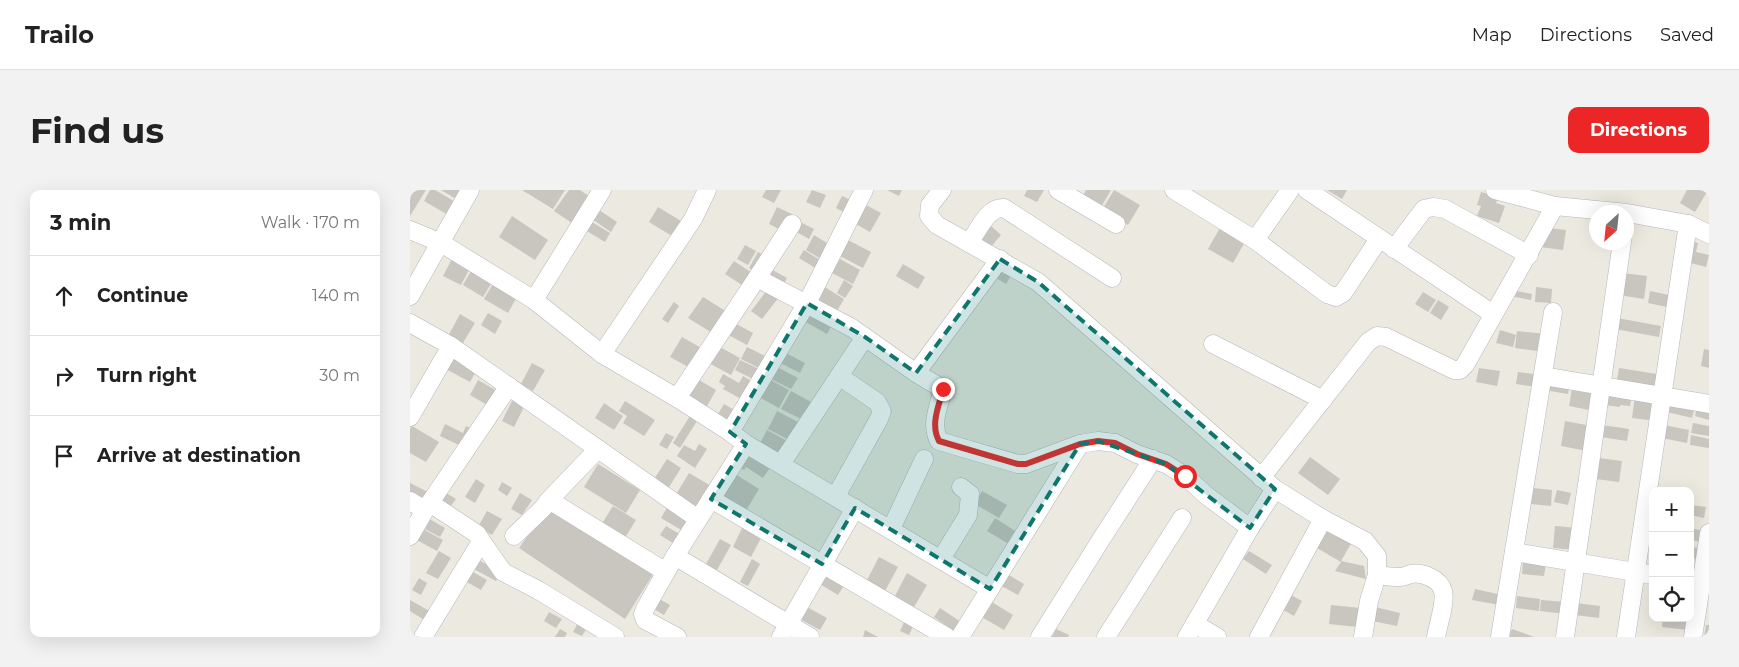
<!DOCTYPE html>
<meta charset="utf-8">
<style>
body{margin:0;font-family:Montserrat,sans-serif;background:#f2f2f2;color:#222}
.controls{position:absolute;right:15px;bottom:15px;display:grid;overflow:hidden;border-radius:10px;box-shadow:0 5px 20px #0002}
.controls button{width:45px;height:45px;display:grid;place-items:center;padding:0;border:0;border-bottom:1px solid #e0e0e0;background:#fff;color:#222;font:25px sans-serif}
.compass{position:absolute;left:1179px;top:15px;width:45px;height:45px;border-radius:50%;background:#fff;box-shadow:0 5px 20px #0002;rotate:207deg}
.stop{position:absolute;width:15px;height:15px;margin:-11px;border:4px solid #ec2626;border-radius:50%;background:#fff}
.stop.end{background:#ec2626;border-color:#fff;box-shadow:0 1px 5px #0008}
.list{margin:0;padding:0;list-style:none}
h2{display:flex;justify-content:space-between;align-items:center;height:65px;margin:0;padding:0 20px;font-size:21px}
h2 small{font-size:16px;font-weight:400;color:#767676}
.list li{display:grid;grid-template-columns:32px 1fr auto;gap:15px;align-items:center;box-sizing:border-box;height:80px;padding:0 20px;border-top:1px solid #e0e0e0}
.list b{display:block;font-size:19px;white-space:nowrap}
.list em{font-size:16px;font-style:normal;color:#767676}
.icon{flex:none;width:28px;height:28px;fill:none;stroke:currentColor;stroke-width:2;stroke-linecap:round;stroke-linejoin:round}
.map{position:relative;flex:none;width:1299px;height:447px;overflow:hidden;border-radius:10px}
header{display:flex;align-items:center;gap:30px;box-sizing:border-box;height:70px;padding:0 25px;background:#fff;border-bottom:1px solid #e0e0e0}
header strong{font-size:24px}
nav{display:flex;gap:28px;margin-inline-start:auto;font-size:18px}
.intro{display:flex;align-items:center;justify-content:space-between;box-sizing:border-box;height:120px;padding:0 30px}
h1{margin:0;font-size:35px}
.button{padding:12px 22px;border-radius:10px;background:#ec2626;color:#fff;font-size:18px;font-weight:700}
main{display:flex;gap:30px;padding:0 30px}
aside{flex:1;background:#fff;border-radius:10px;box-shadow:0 5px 20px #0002}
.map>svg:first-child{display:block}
</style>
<header>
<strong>Trailo</strong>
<nav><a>Map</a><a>Directions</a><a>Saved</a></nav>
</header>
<div class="intro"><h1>Find us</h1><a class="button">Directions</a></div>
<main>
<aside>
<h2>3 min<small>Walk · 170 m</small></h2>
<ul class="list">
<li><svg class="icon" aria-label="ahead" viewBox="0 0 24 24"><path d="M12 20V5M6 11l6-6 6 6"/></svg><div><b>Continue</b></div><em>140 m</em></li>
<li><svg class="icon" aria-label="right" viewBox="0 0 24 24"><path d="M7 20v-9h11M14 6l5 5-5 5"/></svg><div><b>Turn right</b></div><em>30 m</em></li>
<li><svg class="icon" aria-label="arrive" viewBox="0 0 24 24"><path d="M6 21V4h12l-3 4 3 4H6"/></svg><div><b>Arrive at destination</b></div></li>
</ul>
</aside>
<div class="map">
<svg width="1299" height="447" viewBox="0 0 1299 447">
<rect width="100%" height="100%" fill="#ece9e0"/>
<!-- building -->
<g fill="#c9c5bf">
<polygon points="3,0 16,0 0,26 0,4"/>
<polygon points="20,0 25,0 47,13 40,26 14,11"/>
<polygon points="31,0 51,0 46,9"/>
<polygon points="112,0 155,0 143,19"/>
<polygon points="159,0 170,0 180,7 162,33 144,21"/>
<polygon points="356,0 371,0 364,13 352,7"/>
<polygon points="402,0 416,5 410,18 396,12"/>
<polygon points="477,0 492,0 489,6"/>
<polygon points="617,0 634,0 627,12 614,6"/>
<polygon points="676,0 701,0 691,17 673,6"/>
<polygon points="704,0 730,15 718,35 692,20"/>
<polygon points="917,0 937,0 932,9"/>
<polygon points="1277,0 1298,0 1285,22 1270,13"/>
<polygon points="1071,2 1088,7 1086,13 1095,16 1089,33 1067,26 1071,16 1067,15"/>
<polygon points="432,6 445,12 439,25 426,18"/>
<polygon points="456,15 471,23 460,42 446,34"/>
<polygon points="248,17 271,31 262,46 239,32"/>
<polygon points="367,17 382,24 373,41 359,34"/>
<polygon points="186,18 207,32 201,42 179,27"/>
<polygon points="102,26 138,50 125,70 89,47"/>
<polygon points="177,29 200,43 195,52 172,38"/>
<polygon points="388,31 404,39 399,49 383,40"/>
<polygon points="580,35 591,45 580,58 569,49"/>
<polygon points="811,36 836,50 823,73 798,59"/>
<polygon points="1138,38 1156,40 1153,60 1130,57"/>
<polygon points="404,45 422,56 413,70 396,60"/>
<polygon points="438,50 461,62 453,78 430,66"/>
<polygon points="1282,51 1288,53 1286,62 1299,65 1296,77 1277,72"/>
<polygon points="335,55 346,61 338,75 327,69"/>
<polygon points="394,60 415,73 410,81 389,68"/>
<polygon points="348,62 358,68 348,83 339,78"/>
<polygon points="43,67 61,76 51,95 33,86"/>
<polygon points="430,69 450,80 443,94 422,83"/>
<polygon points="324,71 345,85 335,101 329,98 332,95 315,84"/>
<polygon points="493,74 515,87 508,99 486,86"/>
<polygon points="598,77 604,81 596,94 581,85 584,78 594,84"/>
<polygon points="63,78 84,89 73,107 53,95"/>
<polygon points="359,78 377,88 373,95 355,86"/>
<polygon points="1213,83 1237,86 1234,109 1209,105"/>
<polygon points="434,90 443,96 435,108 427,103"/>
<polygon points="84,92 108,105 98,123 74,109"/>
<polygon points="413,96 434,109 427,121 405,109"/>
<polygon points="1126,97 1142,99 1141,113 1125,112"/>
<polygon points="358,99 369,107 352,129 341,121"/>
<polygon points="1101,100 1122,104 1121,110 1100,106"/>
<polygon points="1240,101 1264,106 1262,118 1238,113"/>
<polygon points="1013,102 1026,110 1018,122 1005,114"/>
<polygon points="293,107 317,122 304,144 278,128"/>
<polygon points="1028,110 1039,117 1031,130 1020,123"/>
<polygon points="264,112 269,116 258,133 252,129"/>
<polygon points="400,117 424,131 417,144 392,130"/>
<polygon points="78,123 92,131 85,144 71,135"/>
<polygon points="50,124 65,133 51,156 37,148"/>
<polygon points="1207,128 1251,136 1249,147 1205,139"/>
<polygon points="319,130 343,143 337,155 313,142"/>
<polygon points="1090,140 1106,145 1103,157 1086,153"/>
<polygon points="1107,141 1137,144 1135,162 1105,158"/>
<polygon points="272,147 293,159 282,179 260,167"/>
<polygon points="306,155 330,168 321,185 297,172"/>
<polygon points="337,157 357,167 351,179 331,169"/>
<polygon points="1294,159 1299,160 1299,178 1291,176"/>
<polygon points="42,163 68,178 60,192 34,178"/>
<polygon points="376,163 395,173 390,183 370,173"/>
<polygon points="330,170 351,180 345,190 325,180"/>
<polygon points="122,173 135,180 123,201 111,194"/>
<polygon points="367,177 388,188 381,199 361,189"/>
<polygon points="1069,178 1090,181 1087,196 1066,192"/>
<polygon points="1209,178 1247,184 1245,196 1207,190"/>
<polygon points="1108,182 1129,185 1127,197 1106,194"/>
<polygon points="313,184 329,193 333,186 343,192 333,210 313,199 315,196 309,192"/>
<polygon points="284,187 306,200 296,218 273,205"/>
<polygon points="357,188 379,200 369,218 347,206"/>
<polygon points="1136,189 1160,193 1158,204 1134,200"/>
<polygon points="68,190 87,201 79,216 60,205"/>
<polygon points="1163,193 1188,198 1184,221 1159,216"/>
<polygon points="381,201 403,213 393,230 371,219"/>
<polygon points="1196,202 1222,205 1220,216 1210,215 1210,217 1195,215"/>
<polygon points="1225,206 1249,209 1246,231 1222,228"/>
<polygon points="104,207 116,213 104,237 92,231"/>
<polygon points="1259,210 1285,216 1282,228 1257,222"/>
<polygon points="215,211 245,230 234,246 213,233 217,226 209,221"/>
<polygon points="194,213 213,226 204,240 185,228"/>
<polygon points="314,214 326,221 319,233 307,226"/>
<polygon points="1287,216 1299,218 1299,230 1285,226"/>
<polygon points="367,221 388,232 379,250 358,239"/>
<polygon points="280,226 287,231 270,258 263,253"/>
<polygon points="1155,231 1182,236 1177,261 1151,256"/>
<polygon points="1283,233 1299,236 1299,246 1281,243"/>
<polygon points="35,234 53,243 56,236 64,240 55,258 30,246"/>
<polygon points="1192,235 1219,239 1217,251 1191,247"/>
<polygon points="1254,235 1279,240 1277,253 1252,248"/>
<polygon points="2,236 29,252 16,272 0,263 0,239"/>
<polygon points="357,240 381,253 374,265 350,253"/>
<polygon points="256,243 264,247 257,259 249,255"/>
<polygon points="1281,245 1299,249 1299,258 1280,255"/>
<polygon points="289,254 297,259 285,278 267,266 274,255 285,261"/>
<polygon points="336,263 360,278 353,288 336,277 334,280 328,277"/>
<polygon points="900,267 930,289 918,305 888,283"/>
<polygon points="1189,268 1212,271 1209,292 1186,289"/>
<polygon points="257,269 271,278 256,302 241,294"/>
<polygon points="188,274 230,300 216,323 174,297"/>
<polygon points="322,282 349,299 334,324 307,307"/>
<polygon points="279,283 301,296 286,321 264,308"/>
<polygon points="66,289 75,295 65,313 55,307"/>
<polygon points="92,292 102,298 97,306 88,300"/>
<polygon points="0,293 22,304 16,314 0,306"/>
<polygon points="1123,298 1142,300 1141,316 1121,314"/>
<polygon points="1147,300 1161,303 1158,315 1144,312"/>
<polygon points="33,301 46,309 40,317 28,310"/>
<polygon points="572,301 597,315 589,328 565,314"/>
<polygon points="110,303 122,310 112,325 101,319"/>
<polygon points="1280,315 1296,317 1294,328 1280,325"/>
<polygon points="203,316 226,330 211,354 188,340"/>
<polygon points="258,316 280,329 273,341 251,328"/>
<polygon points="137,318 245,381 215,429 109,358"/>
<polygon points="77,321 92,329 82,345 68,337"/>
<polygon points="16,327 35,338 30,347 11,337"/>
<polygon points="585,328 610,344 602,356 577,341"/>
<polygon points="335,332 354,342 341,367 323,357"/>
<polygon points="256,336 271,345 266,355 250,345"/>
<polygon points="1145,336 1168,338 1166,360 1143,358"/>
<polygon points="9,337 33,350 27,361 3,348"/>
<polygon points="919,338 942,352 931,371 954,376 956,389 925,381 931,372 907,358"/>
<polygon points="1280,338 1294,341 1291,352 1280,350"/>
<polygon points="310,349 321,355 307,380 296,374"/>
<polygon points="1280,357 1289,358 1288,369 1280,368"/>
<polygon points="29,361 41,368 28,389 16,383"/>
<polygon points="839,361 862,375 856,384 833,369"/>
<polygon points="469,367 488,377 475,401 456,392"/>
<polygon points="67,369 91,383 86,391 62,378"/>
<polygon points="342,369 350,374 338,396 330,392"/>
<polygon points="1113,371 1136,373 1134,386 1112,384"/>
<polygon points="56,378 77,390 71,400 50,388"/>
<polygon points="594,382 614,394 608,405 588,394"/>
<polygon points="417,383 435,394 428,405 410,394"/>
<polygon points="497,383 517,395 504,417 485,406"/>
<polygon points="9,388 17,393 11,405 2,400"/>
<polygon points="1065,399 1092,405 1090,415 1062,410"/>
<polygon points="877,403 892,411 884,426 870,418"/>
<polygon points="244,406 260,415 254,425 239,416"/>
<polygon points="1107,406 1130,409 1129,421 1106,418"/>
<polygon points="0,410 21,422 16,431 0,421"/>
<polygon points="1131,410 1156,412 1155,424 1130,421"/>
<polygon points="580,411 603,425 594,440 570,426"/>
<polygon points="1166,413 1190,416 1189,428 1165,425"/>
<polygon points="921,415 950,418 948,437 919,434"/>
<polygon points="397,417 417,428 410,440 390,429"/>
<polygon points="965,417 990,423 987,436 962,431"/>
<polygon points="530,418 554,434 547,443 524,427"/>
<polygon points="139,422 152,429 146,438 134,431"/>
<polygon points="496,428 505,432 499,445 490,441"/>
<polygon points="1253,428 1279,429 1278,440 1252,437"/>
<polygon points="168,433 177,438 172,446 163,442"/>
<polygon points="1296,435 1299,435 1299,447 1294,447"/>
<polygon points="150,439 157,443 155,447 145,447"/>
<polygon points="646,439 659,445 658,447 642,447"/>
<polygon points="1102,439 1124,447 1099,447"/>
<polygon points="455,440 468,447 453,447"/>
</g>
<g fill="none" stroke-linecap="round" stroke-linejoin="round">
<!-- minor casing -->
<g stroke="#b3b7bb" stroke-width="19">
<g id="minor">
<polyline points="532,0 520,15 519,26 527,35 628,92 865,299 913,329 955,351 967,366 967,385 959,411 953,447"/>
<polyline points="648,0 706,34"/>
<polyline points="764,0 845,50 880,0"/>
<polyline points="897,0 1083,124"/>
<polyline points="1085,0 1145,16 1217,23 1278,34 1299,44"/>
<path d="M 382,34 L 347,88 L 442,138 L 506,183 L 533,199 C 529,216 520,234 529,251 L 608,274 L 616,274 L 670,254 L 688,251 L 705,253 L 727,264 L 756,274 L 775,286 L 797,306 L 840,338"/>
<polyline points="0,40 31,53 124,110 192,164 267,208 320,242 336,254 580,399"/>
<polyline points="845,50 917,104 926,107 933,103 969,49"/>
<path d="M 559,53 C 568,41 578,16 594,18 L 702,88"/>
<polyline points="984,59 1014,19 1023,17 1035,19 1119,65"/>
<polyline points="0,106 60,0"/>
<polyline points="124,110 192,0"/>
<polyline points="0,133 41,156 288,329"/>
<polyline points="803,154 913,210"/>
<polyline points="192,164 283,29 297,0"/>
<polyline points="506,183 590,69"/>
<polyline points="1133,186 1299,214"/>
<polyline points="267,208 347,88"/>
<polyline points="0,227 41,156"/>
<polyline points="320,242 397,113 454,0"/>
<polyline points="371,274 455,147"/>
<polyline points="851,288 958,152 967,146 976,147 1044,180 1050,180 1055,175 1145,16"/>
<polyline points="426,306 469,229 472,221 467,212 429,186"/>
<polyline points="301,309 537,447"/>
<polyline points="139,310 256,382"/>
<polyline points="0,311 15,320"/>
<polyline points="481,339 514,269"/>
<polyline points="0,346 15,320 99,196"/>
<polyline points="104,346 133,318 139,310 188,259"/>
<polyline points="70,349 93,382 128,400 205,447"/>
<polyline points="1104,362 1243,385"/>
<polyline points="265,366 400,447"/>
<polyline points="531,369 558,325 560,304 551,297"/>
<path d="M 967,385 C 974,386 982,387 990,387 C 994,387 997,385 1001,384 C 1013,382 1030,389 1033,401 C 1036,412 1028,435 1026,447"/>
<polyline points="785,434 807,447"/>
<polyline points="13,447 69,355 70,349 67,344 20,313"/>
<polyline points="267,447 235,430 233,424 235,419 265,366 336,254"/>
<polyline points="371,447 445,318"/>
<polyline points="550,447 670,254"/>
<polyline points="630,447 692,348 743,269"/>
<polyline points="696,447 772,328"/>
<polyline points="777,447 840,338 865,299"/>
<polyline points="849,447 913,329"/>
<polyline points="1090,447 1143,122"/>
<polyline points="1155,447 1212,52"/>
<polyline points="1216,447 1278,34"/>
<polyline points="1283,447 1299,343"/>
</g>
</g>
<!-- minor -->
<use href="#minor" stroke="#fff" stroke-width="18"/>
</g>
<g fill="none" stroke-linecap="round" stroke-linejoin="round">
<!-- route -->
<path stroke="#ec2626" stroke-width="6" d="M 533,199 C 529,216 520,234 529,251 L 608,274 L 616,274 L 670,254 L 688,251 L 705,253 L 727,264 L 756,274 L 775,286"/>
</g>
<!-- marked area -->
<path fill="#0f766e" fill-opacity="0.2" stroke="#0f766e" stroke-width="4" stroke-dasharray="10 6" stroke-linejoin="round" d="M 590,69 L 628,92 L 865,299 L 840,338 L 756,274 L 688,251 L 670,254 L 580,399 L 445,318 L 412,374 L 301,309 L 336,254 L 320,242 L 397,113 L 455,147 L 506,183 Z"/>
</svg>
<div class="controls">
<button>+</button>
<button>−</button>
<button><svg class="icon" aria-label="locate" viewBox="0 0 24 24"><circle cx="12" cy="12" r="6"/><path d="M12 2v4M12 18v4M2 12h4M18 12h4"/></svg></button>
</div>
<svg class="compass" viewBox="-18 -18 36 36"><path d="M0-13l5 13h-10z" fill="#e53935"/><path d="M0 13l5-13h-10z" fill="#767676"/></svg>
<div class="stop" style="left:775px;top:286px"></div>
<div class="stop end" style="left:533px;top:199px"></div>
</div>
</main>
